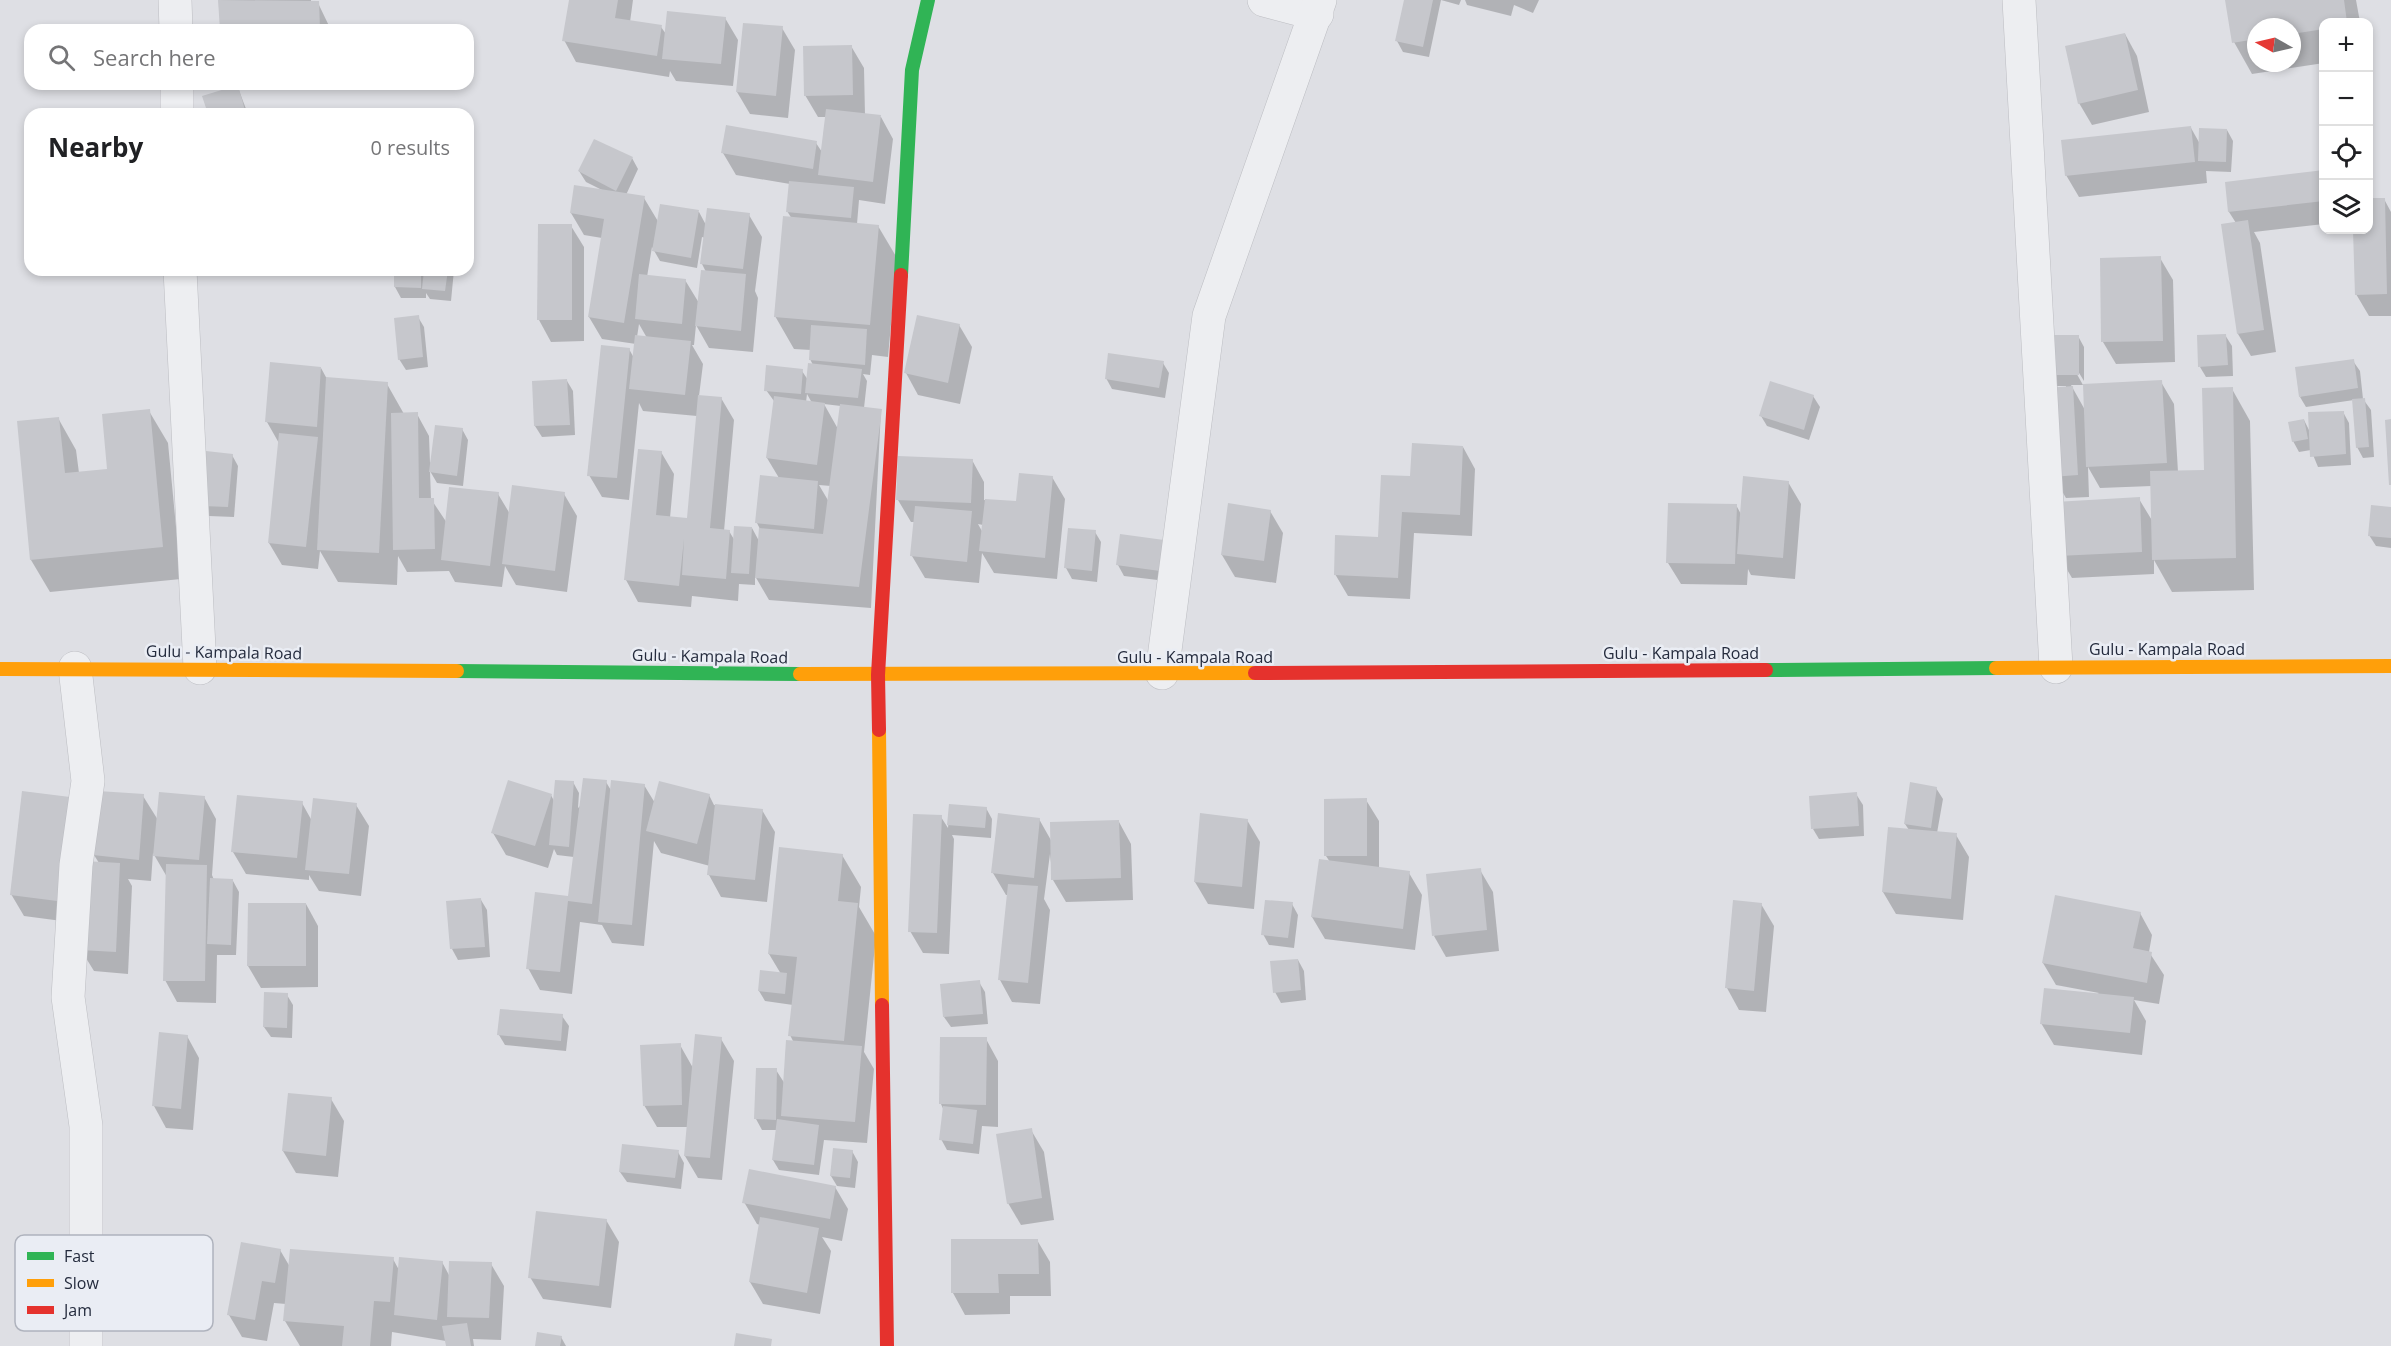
<!DOCTYPE html>
<meta charset="utf-8">
<style>
body{margin:0;font-family:"Open Sans",sans-serif;background:#f6f6f6;color:#202124}
.controls{position:absolute;right:18px;top:18px;display:grid;overflow:hidden;border-radius:12px;box-shadow:0 3px 9px #0003}
.controls button{width:54px;height:54px;display:grid;place-items:center;padding:0;border:0;border-bottom:2px solid #e0e0e0;background:#fff;color:#202124;font:30px sans-serif}
.compass{position:absolute;left:2247px;top:18px;width:54px;height:54px;border-radius:50%;background:#fff;box-shadow:0 3px 9px #0003;rotate:278deg}
.list{margin:0;padding:0;list-style:none}
h2{display:flex;justify-content:space-between;align-items:center;height:78px;margin:0;padding:0 24px;font-size:26px}
h2 small{font-size:20px;font-weight:400;color:#757577}
.icon{flex:none;width:33px;height:33px;fill:none;stroke:currentColor;stroke-width:2;stroke-linecap:round;stroke-linejoin:round}
.map{position:relative;flex:none;width:2391px;height:1346px;overflow:hidden}
.search{position:absolute;background:#fff;box-shadow:0 3px 9px #0003;left:24px;top:24px;width:450px;height:66px;display:flex;align-items:center;gap:15px;box-sizing:border-box;padding:0 21px;border-radius:18px;color:#757577;font-size:22px}
.panel{position:absolute;background:#fff;box-shadow:0 3px 9px #0003;left:24px;top:108px;width:450px;height:168px;border-radius:18px}
.map>svg:first-child{display:block}
</style>
<div class="map">
<svg width="2391" height="1346" viewBox="0 0 2391 1346">
<rect width="100%" height="100%" fill="#dedfe4"/>
<!-- shadow -->
<g fill="#0003" fill-rule="evenodd">
<polygon points="220,0 311,0 311,3 318,3 331,30 222,30"/>
<polygon points="570,0 633,0 630,22 661,27 666,34 725,18 738,40 733,86 676,81 670,71 669,77 576,62 564,40"/>
<polygon points="1406,0 1461,0 1459,5 1441,0 1429,57 1403,52 1397,41"/>
<polygon points="1465,0 1539,0 1533,13 1514,5 1511,16 1467,5"/>
<path d="M 2227,0 L 2356,0 L 2360,22 L 2324,22 L 2324,63 L 2252,74 L 2234,42 ZM 2256,27 L 2292,27 L 2292,63 L 2256,63 Z"/>
<polygon points="782,28 795,50 788,118 750,114 737,92"/>
<polygon points="2125,34 2137,56 2149,112 2092,125 2079,103"/>
<path d="M 851,46 L 864,68 L 865,115 L 881,117 L 893,139 L 885,204 L 859,200 L 857,224 L 878,226 L 897,258 L 888,357 L 872,355 L 870,375 L 863,374 L 867,381 L 864,408 L 881,410 L 871,608 L 769,600 L 755,576 L 755,585 L 739,584 L 738,601 L 692,596 L 691,607 L 638,602 L 626,580 L 661,452 L 674,474 L 670,518 L 688,520 L 697,416 L 643,411 L 639,403 L 629,500 L 602,497 L 589,475 L 629,349 L 634,358 L 636,344 L 602,339 L 589,317 L 602,238 L 584,235 L 571,213 L 602,190 L 586,182 L 579,171 L 632,158 L 638,169 L 626,195 L 644,198 L 659,223 L 699,212 L 706,225 L 749,215 L 762,237 L 755,291 L 758,298 L 753,352 L 709,348 L 696,325 L 694,345 L 692,345 L 703,364 L 699,396 L 721,398 L 734,420 L 724,531 L 729,531 L 735,541 L 752,528 L 759,541 L 760,529 L 757,523 L 779,478 L 767,458 L 774,401 L 766,390 L 802,371 L 808,380 L 813,365 L 810,359 L 811,350 L 794,349 L 775,316 L 792,219 L 787,211 L 790,184 L 736,175 L 723,153 L 816,143 L 822,152 L 826,117 L 818,117 L 805,95 ZM 702,237 L 705,238 L 702,264 L 706,272 L 699,303 L 685,280 L 647,277 L 652,247 L 660,261 L 697,268 ZM 639,324 L 647,338 L 637,337 ZM 807,394 L 812,403 L 806,402 ZM 824,404 L 841,406 L 838,429 ZM 819,485 L 831,486 L 829,502 Z"/>
<polygon points="204,84 249,84 249,89 238,88 248,114 209,114 232,88 205,87"/>
<polygon points="2191,128 2200,144 2227,130 2233,141 2231,172 2206,171 2207,183 2079,197 2066,175"/>
<polygon points="2324,171 2324,224 2254,232 2260,243 2276,352 2251,356 2238,334 2222,225 2236,223 2229,212 2227,183"/>
<polygon points="2384,199 2391,212 2391,316 2369,316 2356,294 2355,230 2368,230"/>
<polygon points="571,226 584,247 584,341 551,342 539,320"/>
<polygon points="2160,258 2173,280 2175,362 2116,364 2103,342 2102,260"/>
<polygon points="396,270 454,270 451,301 430,299 426,293 426,298 401,298 395,287"/>
<polygon points="418,317 424,327 428,367 406,370 399,359"/>
<polygon points="959,325 972,347 960,404 918,395 906,373"/>
<polygon points="2225,335 2232,346 2233,376 2206,377 2200,367"/>
<polygon points="2078,336 2084,347 2084,381 2076,368 2074,369 2083,385 2071,385 2085,410 2161,382 2174,404 2178,472 2206,472 2232,389 2250,421 2254,590 2172,592 2154,560 2154,574 2072,578 2059,556 2139,499 2153,522 2152,486 2100,488 2088,467 2089,497 2066,498 2053,476 2066,388 2066,386 2057,386 2050,375"/>
<polygon points="2353,361 2360,371 2363,399 2371,410 2374,457 2363,458 2357,447 2354,400 2306,407 2300,397"/>
<polygon points="1163,363 1169,373 1165,398 1112,389 1106,378"/>
<polygon points="321,368 327,379 387,384 404,414 417,414 429,436 430,463 462,429 468,440 463,486 437,483 430,471 431,499 447,523 498,494 510,514 564,494 577,516 567,592 516,585 505,566 502,587 455,582 449,571 407,572 398,556 397,585 338,582 320,551 318,569 282,565 269,543 280,445 267,422"/>
<polygon points="567,381 573,391 575,435 542,437 535,426 533,383"/>
<polygon points="1813,396 1820,407 1809,440 1767,426 1761,416"/>
<polygon points="149,411 168,443 181,579 50,592 31,560 18,422 58,418 76,450 79,473 109,470"/>
<polygon points="2343,412 2349,423 2351,465 2318,467 2311,450 2299,452 2293,441 2304,420 2310,432"/>
<polygon points="1463,447 1475,469 1472,536 1414,533 1410,599 1348,596 1335,574 1379,539 1411,477"/>
<polygon points="232,455 238,466 234,517 209,516 203,505"/>
<path d="M 972,460 L 984,482 L 984,500 L 1017,503 L 1052,477 L 1065,499 L 1057,579 L 994,573 L 982,553 L 979,583 L 925,578 L 912,556 L 915,522 L 911,522 L 898,500 ZM 978,524 L 983,525 L 983,533 Z"/>
<polygon points="1788,482 1801,504 1795,579 1751,575 1748,569 1747,585 1681,584 1668,563 1736,505 1742,516"/>
<polygon points="2391,509 2391,548 2376,546 2369,535"/>
<polygon points="1270,511 1283,533 1276,583 1235,577 1222,555"/>
<polygon points="1095,532 1101,542 1097,582 1072,579 1066,568"/>
<polygon points="1163,541 1166,581 1124,576 1118,565"/>
<polygon points="573,782 579,793 578,808 606,782 612,792 644,785 655,803 709,795 714,805 762,810 775,832 767,902 721,897 709,875 710,866 661,853 654,841 644,946 612,943 602,925 580,922 572,994 540,990 528,968 569,897 574,857 557,855 554,849 548,868 506,855 493,833 551,795 554,801"/>
<polygon points="1936,788 1943,799 1937,833 1956,835 1969,857 1963,920 1896,914 1883,892 1909,830 1905,824"/>
<polygon points="1856,794 1863,805 1864,836 1819,839 1813,829"/>
<polygon points="143,796 158,820 204,797 216,819 212,875 214,880 233,881 239,892 236,955 217,955 216,1003 177,1002 165,980 167,877 153,853 151,881 128,879 132,886 128,974 94,971 81,950 77,923 24,916 11,894 85,862 99,863 94,855"/>
<polygon points="1325,800 1366,800 1379,821 1379,869 1409,873 1422,895 1415,950 1325,939 1312,917 1330,862 1326,856"/>
<polygon points="302,803 312,821 356,805 369,826 361,896 319,891 309,875 309,880 246,874 233,852"/>
<polygon points="950,805 986,808 992,819 991,838 952,835 954,839 949,954 923,953 910,931 941,817 948,828"/>
<polygon points="1039,819 1052,842 1119,822 1131,844 1133,900 1066,902 1053,880 1050,854 1044,899 1050,910 1040,1004 1012,1002 1000,980 1008,895 1006,895 993,873"/>
<polygon points="1247,820 1260,842 1254,909 1208,904 1195,882"/>
<polygon points="780,849 842,855 861,887 859,907 876,936 864,1052 874,1069 867,1143 824,1140 819,1175 779,1170 773,1160 777,1130 762,1130 756,1119 776,1070 785,1084 794,1043 790,1035 793,1005 765,1001 759,991 781,974 769,954"/>
<polygon points="1480,870 1493,892 1499,951 1446,957 1434,936"/>
<polygon points="481,900 487,910 490,957 458,960 452,949"/>
<polygon points="306,904 318,926 318,987 261,988 248,966"/>
<polygon points="1292,904 1298,915 1294,948 1269,945 1263,934"/>
<polygon points="1761,904 1774,926 1766,1012 1739,1010 1727,988"/>
<polygon points="2140,913 2152,935 2149,952 2164,975 2159,1004 2134,1000 2146,1021 2142,1055 2054,1045 2041,1023 2099,993 2056,985 2043,963"/>
<polygon points="1298,960 1304,971 1306,1000 1281,1003 1275,992"/>
<polygon points="979,982 985,992 988,1024 951,1027 944,1017"/>
<polygon points="287,995 293,1005 292,1038 271,1037 264,1027"/>
<polygon points="562,1016 569,1026 566,1051 505,1045 499,1035"/>
<polygon points="187,1036 199,1058 193,1130 166,1128 154,1106"/>
<polygon points="721,1039 734,1061 722,1180 698,1178 685,1156 688,1127 657,1127 644,1105 680,1045 693,1068"/>
<polygon points="986,1039 998,1061 998,1127 982,1126 979,1154 947,1150 941,1139 944,1111 941,1104"/>
<polygon points="331,1099 344,1121 338,1177 296,1173 283,1151"/>
<polygon points="1031,1130 1044,1152 1054,1220 1021,1225 1008,1203"/>
<polygon points="852,1151 858,1162 855,1188 837,1186 831,1176"/>
<polygon points="678,1152 684,1163 681,1189 627,1182 620,1172"/>
<polygon points="835,1187 848,1209 842,1241 822,1237 831,1251 820,1314 763,1304 750,1282 760,1225 757,1224 744,1202"/>
<polygon points="606,1220 619,1242 611,1308 543,1299 530,1277"/>
<polygon points="1037,1240 1050,1262 1051,1296 1010,1296 1010,1314 965,1315 953,1293"/>
<polygon points="280,1250 290,1267 393,1259 399,1270 442,1262 450,1277 491,1264 504,1286 501,1340 473,1339 474,1346 447,1346 446,1341 392,1332 391,1346 300,1346 285,1321 286,1304 274,1303 267,1341 242,1337 229,1315"/>
<polygon points="561,1337 566,1346 536,1346"/>
</g>
<!-- building -->
<g fill="#c6c7cc">
<polygon points="218,0 319,1 320,28 220,30"/>
<polygon points="569,0 618,0 615,18 662,25 657,56 562,41"/>
<polygon points="1404,0 1433,0 1423,47 1395,41"/>
<polygon points="2225,0 2344,0 2347,22 2324,22 2324,29 2292,34 2292,27 2256,27 2256,39 2232,43"/>
<polygon points="667,11 726,17 721,64 662,59"/>
<polygon points="743,23 783,26 776,96 736,92"/>
<polygon points="2125,33 2138,90 2078,104 2065,46"/>
<polygon points="852,45 853,95 804,96 803,46"/>
<polygon points="238,85 246,114 208,114 202,96"/>
<polygon points="826,109 881,115 873,182 818,175"/>
<polygon points="726,125 817,141 813,169 721,153"/>
<polygon points="2191,126 2195,162 2065,176 2061,140"/>
<polygon points="2199,128 2227,129 2226,162 2198,161"/>
<polygon points="594,139 633,157 616,191 578,171"/>
<polygon points="2324,170 2324,201 2228,212 2225,182"/>
<polygon points="789,181 854,187 851,218 786,212"/>
<polygon points="574,185 645,196 624,323 588,317 604,219 570,213"/>
<polygon points="2368,198 2385,198 2387,294 2355,295 2353,230 2368,230"/>
<polygon points="660,204 699,210 691,258 652,251"/>
<polygon points="707,208 750,213 743,269 700,264"/>
<polygon points="783,216 879,225 870,325 774,317"/>
<polygon points="2248,220 2264,330 2237,334 2221,224"/>
<polygon points="538,224 572,224 572,320 537,320"/>
<polygon points="2161,256 2163,341 2101,342 2100,258"/>
<polygon points="394,270 421,270 421,288 394,287"/>
<polygon points="424,270 448,270 445,291 422,289"/>
<polygon points="701,270 746,274 741,331 695,326"/>
<polygon points="639,274 686,279 682,324 635,319"/>
<polygon points="419,315 423,357 398,360 394,318"/>
<polygon points="917,315 960,324 948,383 904,373"/>
<polygon points="811,325 867,329 865,365 809,360"/>
<polygon points="2226,334 2228,365 2198,367 2197,335"/>
<polygon points="635,335 691,341 685,395 629,389"/>
<rect x="2049" y="335" width="30" height="40"/>
<polygon points="601,345 630,348 617,478 587,476"/>
<polygon points="1108,353 1164,361 1159,388 1105,379"/>
<polygon points="2354,359 2358,388 2299,397 2295,367"/>
<polygon points="270,362 321,367 317,427 265,422"/>
<polygon points="808,363 862,369 858,398 805,393"/>
<polygon points="766,365 803,369 801,394 764,391"/>
<polygon points="326,377 388,382 379,553 317,550"/>
<polygon points="567,379 570,425 534,426 532,381"/>
<polygon points="2162,380 2167,463 2086,467 2083,384"/>
<polygon points="1770,381 1814,395 1804,430 1759,416"/>
<polygon points="2073,386 2078,475 2051,477 2046,388"/>
<polygon points="2233,387 2236,558 2152,560 2150,471 2204,470 2202,388"/>
<polygon points="698,395 722,397 710,528 730,530 726,579 682,575 684,539 679,586 624,580 638,449 662,451 656,515 687,518"/>
<polygon points="774,396 825,403 817,465 766,458"/>
<polygon points="2365,398 2369,447 2356,448 2352,399"/>
<polygon points="840,404 882,409 859,587 755,578 759,528 823,534"/>
<polygon points="150,409 163,547 30,560 17,421 59,417 65,473 107,469 102,414"/>
<polygon points="2344,411 2346,454 2310,457 2308,412"/>
<polygon points="418,412 419,498 434,498 435,549 393,550 391,413"/>
<polygon points="2304,419 2308,439 2292,442 2288,422"/>
<polygon points="2391,419 2391,485 2389,485 2385,420"/>
<polygon points="435,425 463,428 457,476 429,472"/>
<polygon points="279,433 318,437 306,547 268,543"/>
<polygon points="1412,443 1463,446 1460,515 1402,512 1398,578 1334,575 1335,535 1378,537 1381,475 1410,476"/>
<polygon points="206,451 233,454 228,507 202,506"/>
<polygon points="898,456 973,459 971,503 896,500"/>
<polygon points="1019,473 1053,476 1045,558 979,551 985,499 1016,501"/>
<polygon points="760,475 818,481 814,529 755,523"/>
<polygon points="1743,476 1789,481 1783,558 1737,554"/>
<polygon points="512,485 565,492 555,571 502,564"/>
<polygon points="449,487 499,492 490,566 441,560"/>
<polygon points="2140,497 2142,552 2058,556 2055,502"/>
<polygon points="1228,503 1271,510 1264,561 1221,555"/>
<polygon points="1668,503 1737,504 1735,564 1666,563"/>
<polygon points="2371,505 2391,507 2391,538 2368,536"/>
<polygon points="915,506 972,511 967,562 910,556"/>
<polygon points="734,526 752,527 749,574 731,573"/>
<polygon points="1068,528 1096,530 1092,571 1064,568"/>
<polygon points="1120,534 1164,540 1160,571 1116,565"/>
<polygon points="583,778 607,780 592,904 568,901 560,972 526,969 535,892 568,896"/>
<polygon points="508,780 552,794 535,846 491,833"/>
<polygon points="555,780 574,781 569,847 549,845"/>
<polygon points="611,780 645,784 632,925 598,922"/>
<polygon points="659,781 710,794 697,844 646,831"/>
<polygon points="1910,782 1937,787 1931,828 1904,824"/>
<polygon points="22,791 78,798 65,902 10,895"/>
<polygon points="98,791 144,794 139,860 93,855"/>
<polygon points="159,792 205,796 199,860 153,856"/>
<polygon points="1857,792 1859,826 1811,829 1809,796"/>
<polygon points="237,795 303,801 297,858 231,852"/>
<polygon points="313,798 357,803 349,874 305,870"/>
<polygon points="1367,798 1367,856 1324,856 1324,799"/>
<polygon points="715,804 763,809 755,880 707,875"/>
<polygon points="949,804 987,807 985,828 947,825"/>
<polygon points="998,813 1040,818 1034,878 991,873"/>
<polygon points="1200,813 1248,819 1242,887 1194,882"/>
<polygon points="913,814 942,815 937,933 908,932"/>
<polygon points="1119,820 1121,878 1051,880 1050,822"/>
<polygon points="1888,827 1957,833 1951,899 1882,892"/>
<polygon points="779,847 843,854 838,901 858,903 844,1041 788,1036 797,957 768,954"/>
<polygon points="1319,859 1410,871 1403,929 1311,917"/>
<polygon points="84,861 120,863 116,952 80,950"/>
<polygon points="166,864 207,865 205,981 163,981"/>
<polygon points="1481,868 1487,930 1432,936 1426,874"/>
<polygon points="210,878 233,879 231,945 207,944"/>
<polygon points="1008,884 1038,886 1028,983 998,980"/>
<polygon points="2055,895 2141,912 2133,948 2152,952 2147,983 2042,963"/>
<polygon points="481,898 485,947 450,949 446,901"/>
<polygon points="1265,900 1293,902 1288,938 1261,935"/>
<polygon points="1733,900 1762,903 1754,991 1725,988"/>
<polygon points="248,903 306,903 306,966 247,966"/>
<polygon points="1298,959 1301,990 1273,993 1270,961"/>
<polygon points="760,970 787,973 785,994 758,991"/>
<polygon points="980,980 983,1014 943,1017 940,984"/>
<polygon points="2044,988 2134,997 2130,1033 2040,1024"/>
<polygon points="264,992 288,993 287,1028 263,1027"/>
<polygon points="500,1009 563,1014 561,1041 497,1035"/>
<polygon points="159,1032 188,1035 181,1109 152,1106"/>
<polygon points="695,1034 722,1037 710,1158 684,1156"/>
<polygon points="940,1037 987,1037 986,1105 939,1104"/>
<polygon points="786,1040 862,1046 855,1122 781,1116"/>
<polygon points="681,1043 682,1105 643,1106 640,1045"/>
<polygon points="756,1068 777,1068 776,1120 754,1119"/>
<polygon points="288,1093 332,1097 326,1156 282,1151"/>
<polygon points="943,1106 977,1110 973,1144 939,1140"/>
<polygon points="777,1119 819,1125 814,1165 772,1160"/>
<polygon points="1032,1128 1042,1198 1007,1204 996,1134"/>
<polygon points="622,1144 679,1150 675,1178 619,1172"/>
<polygon points="833,1148 853,1150 850,1178 830,1176"/>
<polygon points="749,1169 836,1186 830,1219 742,1203"/>
<polygon points="536,1211 607,1219 599,1286 528,1278"/>
<polygon points="760,1217 819,1228 807,1293 749,1282"/>
<polygon points="951,1239 1038,1239 1039,1274 998,1274 999,1293 951,1293"/>
<polygon points="241,1242 281,1249 275,1283 262,1281 255,1320 227,1315"/>
<polygon points="290,1249 394,1257 390,1302 374,1301 370,1346 342,1346 344,1326 283,1321"/>
<polygon points="399,1257 443,1261 437,1320 394,1315"/>
<polygon points="449,1261 492,1262 489,1318 447,1317"/>
<polygon points="467,1323 471,1346 446,1346 442,1326"/>
<polygon points="537,1332 562,1336 560,1346 535,1346"/>
<polygon points="736,1333 772,1339 771,1346 734,1346"/>
</g>
<g fill="none" stroke-linecap="round" stroke-linejoin="round">
<!-- street casing -->
<g stroke="#bcbdc2" stroke-width="34">
<g id="street">
<polyline points="175,0 176,30"/>
<polyline points="1264,0 1317,14"/>
<polyline points="2019,0 2056,667"/>
<polyline points="177,84 177,114"/>
<polyline points="180,270 200,668"/>
<polyline points="75,668 88,781 76,865 68,997 86,1126 86,1346"/>
<polyline points="1162,673 1209,316 1320,0"/>
</g>
</g>
<!-- street -->
<use href="#street" stroke="#edeef1" stroke-width="33"/>
<!-- fast -->
<g stroke="#30b455" stroke-width="14">
<polyline points="901,275 912,70 928,0"/>
<polyline points="1766,670 1996,668"/>
<polyline points="457,671 800,674"/>
</g>
<!-- slow -->
<g stroke="#ff9f0a" stroke-width="14">
<polyline points="1996,668 2391,666"/>
<polyline points="0,669 457,671"/>
<polyline points="800,674 1255,673"/>
<polyline points="879,730 882,1005"/>
</g>
<!-- jam -->
<g stroke="#e5322d" stroke-width="14">
<polyline points="1255,673 1766,670"/>
<polyline points="879,730 878,675 901,275"/>
<polyline points="882,1005 887,1346"/>
</g>
</g>
<g text-anchor="middle" stroke-width="5" stroke-linejoin="round" paint-order="stroke">
<!-- street labels -->
<g font-size="16" fill="#242b3d" stroke="#eaedf4">
<text x="2167" y="655">Gulu - Kampala Road</text>
<text transform="translate(224 652) rotate(1)" y="6">Gulu - Kampala Road</text>
<text x="1681" y="659">Gulu - Kampala Road</text>
<text transform="translate(710 656) rotate(1)" y="6">Gulu - Kampala Road</text>
<text x="1195" y="663">Gulu - Kampala Road</text>
</g>
</g>
<!-- legend -->
<rect x="15" y="1235" width="198" height="96" rx="9" fill="#eaedf4" stroke="#afb3bd" stroke-width="1.5"/>
<rect x="27" y="1252" width="27" height="8" fill="#30b455"/>
<rect x="27" y="1279" width="27" height="8" fill="#ff9f0a"/>
<rect x="27" y="1306" width="27" height="8" fill="#e5322d"/>
<g font-size="16" fill="#242b3d">
<text x="64" y="1262">Fast</text>
<text x="64" y="1289">Slow</text>
<text x="64" y="1316">Jam</text>
</g>
</svg>
<div class="controls">
<button>+</button>
<button>−</button>
<button><svg class="icon" aria-label="locate" viewBox="0 0 24 24"><circle cx="12" cy="12" r="6"/><path d="M12 2v4M12 18v4M2 12h4M18 12h4"/></svg></button>
<button><svg class="icon" aria-label="layers" viewBox="0 0 24 24"><path d="M12 4l9 5-9 5-9-5zM3 14l9 5 9-5"/></svg></button>
</div>
<svg class="compass" viewBox="-18 -18 36 36"><path d="M0-13l5 13h-10z" fill="#e53935"/><path d="M0 13l5-13h-10z" fill="#757577"/></svg>
<div class="search"><svg class="icon" aria-label="search" viewBox="0 0 24 24"><circle cx="10" cy="10" r="6"/><path d="M15 15l6 6"/></svg>Search here</div>
<section class="panel">
<h2>Nearby<small>0 results</small></h2>
<ul class="list">
</ul>
</section>
</div>
